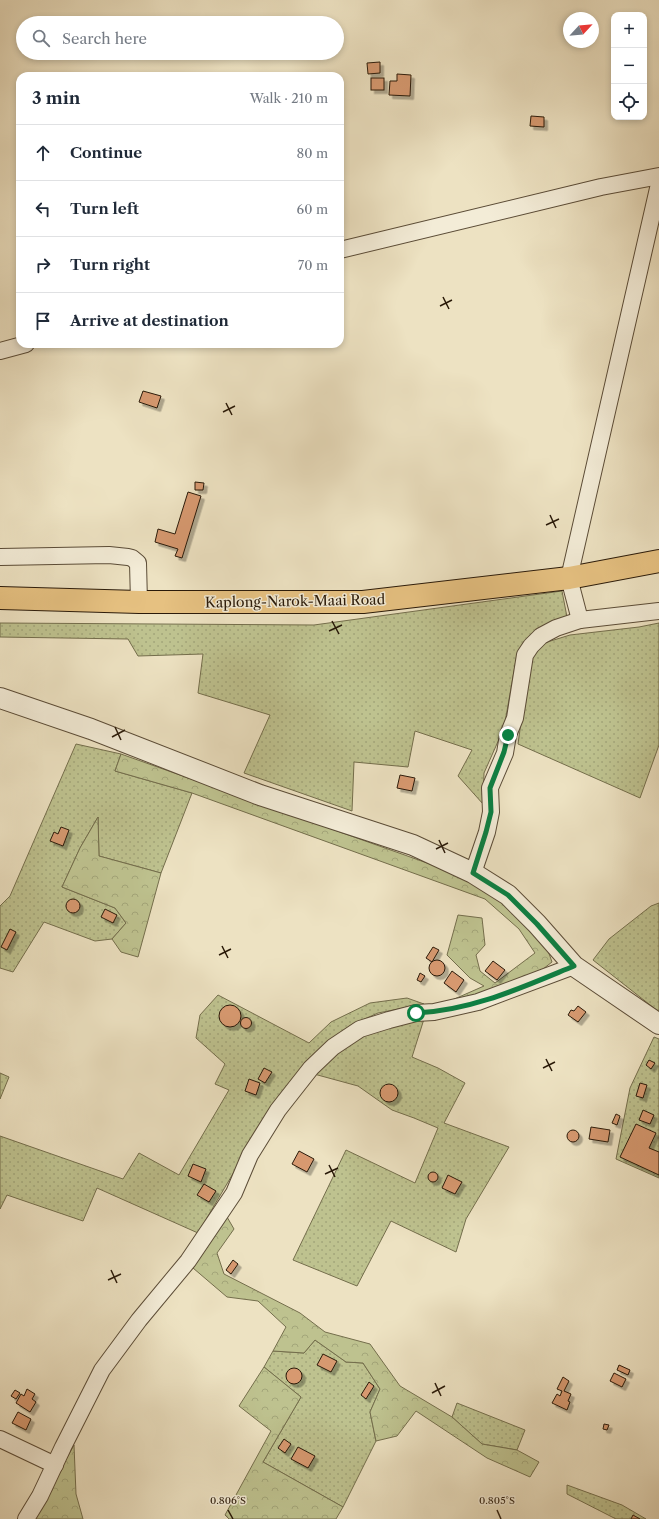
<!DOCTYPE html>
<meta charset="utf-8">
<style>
body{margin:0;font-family:"Libre Caslon Text",serif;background:#f6f6f7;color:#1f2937}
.controls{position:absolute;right:12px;top:12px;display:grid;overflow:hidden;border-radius:8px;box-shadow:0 2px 6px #0003}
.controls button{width:36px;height:36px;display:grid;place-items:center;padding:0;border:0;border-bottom:1px solid #e0e1e3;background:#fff;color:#1f2937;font:20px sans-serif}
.compass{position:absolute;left:563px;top:12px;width:36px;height:36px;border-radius:50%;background:#fff;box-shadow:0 2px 6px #0003;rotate:64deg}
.stop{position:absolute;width:12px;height:12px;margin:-9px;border:3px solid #0b8043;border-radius:50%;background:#fff}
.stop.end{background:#0b8043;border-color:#fff;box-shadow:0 1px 4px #0008}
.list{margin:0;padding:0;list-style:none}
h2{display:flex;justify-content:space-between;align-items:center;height:52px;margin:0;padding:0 16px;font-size:17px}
h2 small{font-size:13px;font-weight:400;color:#747a83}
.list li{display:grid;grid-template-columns:26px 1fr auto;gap:12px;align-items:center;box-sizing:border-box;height:56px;padding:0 16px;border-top:1px solid #e0e1e3}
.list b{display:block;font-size:15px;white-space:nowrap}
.list em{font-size:13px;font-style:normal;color:#747a83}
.icon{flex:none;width:22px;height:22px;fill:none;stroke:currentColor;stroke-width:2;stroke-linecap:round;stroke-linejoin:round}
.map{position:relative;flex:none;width:659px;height:1519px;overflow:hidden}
.search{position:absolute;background:#fff;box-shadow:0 2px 6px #0003;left:16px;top:16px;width:328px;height:44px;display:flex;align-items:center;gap:10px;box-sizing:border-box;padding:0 14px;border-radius:22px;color:#747a83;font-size:15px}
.panel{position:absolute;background:#fff;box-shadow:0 2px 6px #0003;left:16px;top:72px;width:328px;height:276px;border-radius:12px}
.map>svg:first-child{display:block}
</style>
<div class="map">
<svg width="659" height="1519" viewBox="0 0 659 1519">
<defs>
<pattern id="grass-dots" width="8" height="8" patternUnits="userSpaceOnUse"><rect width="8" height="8" fill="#bec28f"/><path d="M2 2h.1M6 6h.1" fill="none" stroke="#a3a67a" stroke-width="1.8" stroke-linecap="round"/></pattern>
<pattern id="forest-crowns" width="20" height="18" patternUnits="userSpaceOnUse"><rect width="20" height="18" fill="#bec28f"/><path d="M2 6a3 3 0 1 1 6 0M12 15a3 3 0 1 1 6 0" fill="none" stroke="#a3a67a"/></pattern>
<filter id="shadow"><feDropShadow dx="3.5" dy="3.5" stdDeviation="0" flood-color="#0004"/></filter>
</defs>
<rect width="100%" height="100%" fill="#ede2c2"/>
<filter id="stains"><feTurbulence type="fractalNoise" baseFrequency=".005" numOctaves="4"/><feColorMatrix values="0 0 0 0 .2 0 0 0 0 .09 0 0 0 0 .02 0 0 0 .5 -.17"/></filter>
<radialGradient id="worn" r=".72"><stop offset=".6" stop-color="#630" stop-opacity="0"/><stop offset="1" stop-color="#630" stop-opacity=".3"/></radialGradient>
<!-- grass -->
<g fill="url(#grass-dots)" stroke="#746e4c">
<polygon points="562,591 567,617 537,629 517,654 504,728 484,773 483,804 458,776 472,750 415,731 408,767 354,762 352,811 244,773 270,715 198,693 203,654 138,656 128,639 0,637 0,623 314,625"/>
<polygon points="659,623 659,745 640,798 518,744 530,658 544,643 570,635 639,627"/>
<polygon points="76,744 121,754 115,771 192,793 161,873 99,856 98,817 80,848 62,887 115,908 126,923 112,939 95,941 44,922 13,972 0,968 0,906 10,896"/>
<polygon points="659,903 659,1012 593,960 609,939 651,906"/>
<polygon points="218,995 309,1043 331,1022 370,1003 407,998 424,1004 378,1013 351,1025 314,1056 274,1104 198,1233 97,1188 83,1221 7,1195 0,1209 0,1136 123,1179 139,1153 179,1175 229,1090 215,1084 225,1064 196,1038 200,1015"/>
<polygon points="424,1019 412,1057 438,1068 465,1083 444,1123 509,1147 466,1219 456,1252 391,1221 357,1286 293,1260 346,1150 415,1183 438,1128 414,1118 392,1110 358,1086 314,1074 357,1036"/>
<polygon points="654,1037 659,1039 659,1178 616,1159 630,1088"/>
<polygon points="0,1073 9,1077 0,1099"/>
<polygon points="315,1340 346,1362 363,1363 380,1389 370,1412 376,1441 343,1507 263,1462 301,1397 264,1367 273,1351 304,1353"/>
<polygon points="457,1403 525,1430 517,1450 482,1444 452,1417"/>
<polygon points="567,1485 622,1505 646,1519 616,1519 567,1494"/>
</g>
<!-- forest -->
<g fill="url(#forest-crowns)" stroke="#746e4c">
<polygon points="121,754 472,879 523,916 546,945 552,962 534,976 478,998 443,1004 484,986 470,978 447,955 458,915 482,918 485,945 476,955 480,971 495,983 535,953 519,929 485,899 192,793 115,771"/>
<polygon points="98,817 99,856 161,873 138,957 121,952 112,939 126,923 115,908 62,887 80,848"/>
<polygon points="227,1217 234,1229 217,1253 224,1274 300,1313 325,1332 370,1344 400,1386 452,1417 482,1444 517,1450 539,1462 530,1477 487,1458 416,1411 397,1436 376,1441 370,1412 380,1389 363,1363 346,1362 315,1340 304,1353 273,1351 286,1327 258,1301 227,1297 193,1268"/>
<polygon points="264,1367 301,1397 263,1462 343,1507 336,1519 229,1519 225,1515 271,1431 239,1406"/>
<polygon points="74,1445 76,1494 83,1519 33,1519"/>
</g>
<!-- building -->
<g fill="#d79970" stroke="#2a1a09" filter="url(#shadow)">
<polygon points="380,62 380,73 368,74 367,63"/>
<polygon points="397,74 411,75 410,96 389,95 390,81 397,81"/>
<rect x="371" y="78" width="13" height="12"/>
<polygon points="531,116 544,117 544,127 530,126"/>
<polygon points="143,391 161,396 157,408 139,402"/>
<polygon points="195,482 204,483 203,490 195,490"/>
<polygon points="188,492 201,496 182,558 175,556 178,549 155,542 158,529 175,534"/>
<polygon points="400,775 415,778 412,791 397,788"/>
<polygon points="61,827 69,830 63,846 50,841 54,832 58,834"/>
<circle cx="73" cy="906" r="7"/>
<polygon points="105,909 117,915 113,923 101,917"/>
<polygon points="10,929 16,932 7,950 1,947"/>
<polygon points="433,947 439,950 432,962 426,958"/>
<circle cx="437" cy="968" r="8"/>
<polygon points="493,961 505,970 497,980 485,971"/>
<polygon points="452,971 464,980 456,992 444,983"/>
<polygon points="420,973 425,976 421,982 417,980"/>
<circle cx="230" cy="1016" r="11"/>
<polygon points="578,1006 586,1012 578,1022 568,1015 571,1010 574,1011"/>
<circle cx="246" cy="1023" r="5.5"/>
<polygon points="649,1060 655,1063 651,1069 646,1065"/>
<polygon points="264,1068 272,1072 265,1083 258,1079"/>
<polygon points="249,1079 260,1083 256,1095 245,1091"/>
<polygon points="640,1083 647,1085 643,1098 636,1096"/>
<circle cx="389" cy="1093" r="9"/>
<polygon points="643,1110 654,1115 650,1124 639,1120"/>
<polygon points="616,1114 620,1116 617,1125 612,1123"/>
<polygon points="636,1124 656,1133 649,1148 659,1152 659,1175 620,1157"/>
<polygon points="591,1127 610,1130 608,1142 589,1139"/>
<circle cx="573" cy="1136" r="6"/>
<polygon points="299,1151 314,1159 307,1172 292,1164"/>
<polygon points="193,1164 206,1169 201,1182 188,1176"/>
<circle cx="433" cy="1177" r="5"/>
<polygon points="448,1175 462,1182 455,1194 442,1188"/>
<polygon points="204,1184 216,1191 209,1202 197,1195"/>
<polygon points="233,1260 238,1264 231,1274 226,1270"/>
<polygon points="323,1354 337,1361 331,1372 317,1365"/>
<polygon points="619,1365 630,1370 628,1375 617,1370"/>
<circle cx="294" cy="1376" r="8"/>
<polygon points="614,1373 626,1379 622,1387 610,1381"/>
<polygon points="563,1377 569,1381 564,1391 571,1394 568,1401 570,1402 567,1410 552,1403 557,1394 560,1396 562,1391 557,1389"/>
<polygon points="369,1382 374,1386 366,1399 361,1395"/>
<polygon points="27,1389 35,1394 32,1399 36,1402 30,1412 16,1403 21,1394 24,1396"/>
<polygon points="15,1390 20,1393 16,1399 11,1396"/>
<polygon points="18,1412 31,1419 26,1430 12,1423"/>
<polygon points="604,1424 609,1425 607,1430 603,1429"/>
<polygon points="284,1439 291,1444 285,1453 278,1448"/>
<polygon points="298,1447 315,1456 308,1468 291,1459"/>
<polygon points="633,1515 640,1519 631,1519"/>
</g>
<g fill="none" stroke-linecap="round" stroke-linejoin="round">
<!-- minor casing -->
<g stroke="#5b4c37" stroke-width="18">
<g id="minor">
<polyline points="340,250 601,187 659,176"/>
<polyline points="0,351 26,344"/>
<polyline points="0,557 109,555 128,557 132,558 138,563 139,602"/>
<polyline points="580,620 569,578 659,184"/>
<polyline points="473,873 487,832 491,812 490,788 505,753 508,735 515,718 525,655 531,646 541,636 556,628 580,620 659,611"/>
<polyline points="0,1439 55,1465"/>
<polyline points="26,1519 40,1496 63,1447 102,1370 139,1320 188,1261 234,1193 250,1155 278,1110 311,1068 333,1047 360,1029 389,1020 416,1013 434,1012 478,1002 574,966"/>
</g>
</g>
<!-- tertiary casing -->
<g stroke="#5b4c37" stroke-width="22">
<polyline id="tertiary" points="0,698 91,729 260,795 413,845 473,873 508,895 537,924 574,966 659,1024"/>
</g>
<!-- trunk casing -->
<g stroke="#2a1a09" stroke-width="24">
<polyline id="trunk" points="0,598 139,602 363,602 569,578 659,561"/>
</g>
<!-- minor -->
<use href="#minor" stroke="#f3ecd7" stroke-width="16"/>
<!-- tertiary -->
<use href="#tertiary" stroke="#f3ecd7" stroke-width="20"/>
<!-- trunk -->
<use href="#trunk" stroke="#e6c181" stroke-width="22"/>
</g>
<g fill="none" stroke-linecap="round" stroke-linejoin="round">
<!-- route -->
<path stroke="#0b8043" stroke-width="5" d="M 416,1013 C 471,1011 523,987 574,966 L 537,924 L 508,895 L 473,873 L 486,832 L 491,812 L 490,788 L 504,752 L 508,735"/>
</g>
<!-- ticks -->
<path fill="none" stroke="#2a1a09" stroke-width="1.5" d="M 443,297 L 449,309M 440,306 L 452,300M 226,403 L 232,415M 223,412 L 235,406M 550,515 L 556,528M 546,525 L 559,519M 332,621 L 339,634M 329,631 L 342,625M 115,727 L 121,740M 112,737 L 125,730M 439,840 L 445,853M 436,849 L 448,843M 222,946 L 228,958M 219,955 L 231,949M 546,1059 L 552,1071M 543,1068 L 555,1062M 329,1165 L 335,1177M 325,1174 L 338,1168M 111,1270 L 117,1283M 108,1280 L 121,1274M 435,1383 L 441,1396M 432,1393 L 445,1386M 228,1510 L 233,1519M 497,1510 L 501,1519"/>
<g text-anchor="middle" stroke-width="3" stroke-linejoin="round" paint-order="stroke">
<!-- street labels -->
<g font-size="14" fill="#2a1a09" stroke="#f3ecd7">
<text transform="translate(295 601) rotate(-1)" y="5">Kaplong-Narok-Maai Road</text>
</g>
</g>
<g font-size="10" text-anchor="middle" fill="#2a1a09" stroke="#f3ecd7" stroke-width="3" stroke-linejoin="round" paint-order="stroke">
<text x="228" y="1504">0.806°S</text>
<text x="497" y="1504">0.805°S</text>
</g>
<rect width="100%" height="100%" filter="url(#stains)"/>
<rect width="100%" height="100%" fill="url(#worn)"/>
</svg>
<div class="controls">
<button>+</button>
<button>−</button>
<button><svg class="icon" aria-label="locate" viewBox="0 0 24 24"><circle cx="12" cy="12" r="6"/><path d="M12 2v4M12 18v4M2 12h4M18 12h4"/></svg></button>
</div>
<svg class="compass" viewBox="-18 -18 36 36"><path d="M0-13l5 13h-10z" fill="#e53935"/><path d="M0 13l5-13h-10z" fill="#747a83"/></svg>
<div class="stop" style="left:416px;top:1013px"></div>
<div class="stop end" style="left:508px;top:735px"></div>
<div class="search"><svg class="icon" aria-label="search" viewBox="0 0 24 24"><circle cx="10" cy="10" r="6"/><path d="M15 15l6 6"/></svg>Search here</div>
<section class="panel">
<h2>3 min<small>Walk · 210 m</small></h2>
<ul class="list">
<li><svg class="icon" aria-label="ahead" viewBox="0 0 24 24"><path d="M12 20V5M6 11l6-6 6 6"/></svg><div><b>Continue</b></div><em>80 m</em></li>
<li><svg class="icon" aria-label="left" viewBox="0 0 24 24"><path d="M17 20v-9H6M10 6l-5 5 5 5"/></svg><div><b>Turn left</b></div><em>60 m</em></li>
<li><svg class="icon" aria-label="right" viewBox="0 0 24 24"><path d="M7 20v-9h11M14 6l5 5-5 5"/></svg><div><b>Turn right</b></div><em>70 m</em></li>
<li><svg class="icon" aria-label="arrive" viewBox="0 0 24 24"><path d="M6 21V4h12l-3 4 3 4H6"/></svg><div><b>Arrive at destination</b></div></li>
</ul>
</section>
</div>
